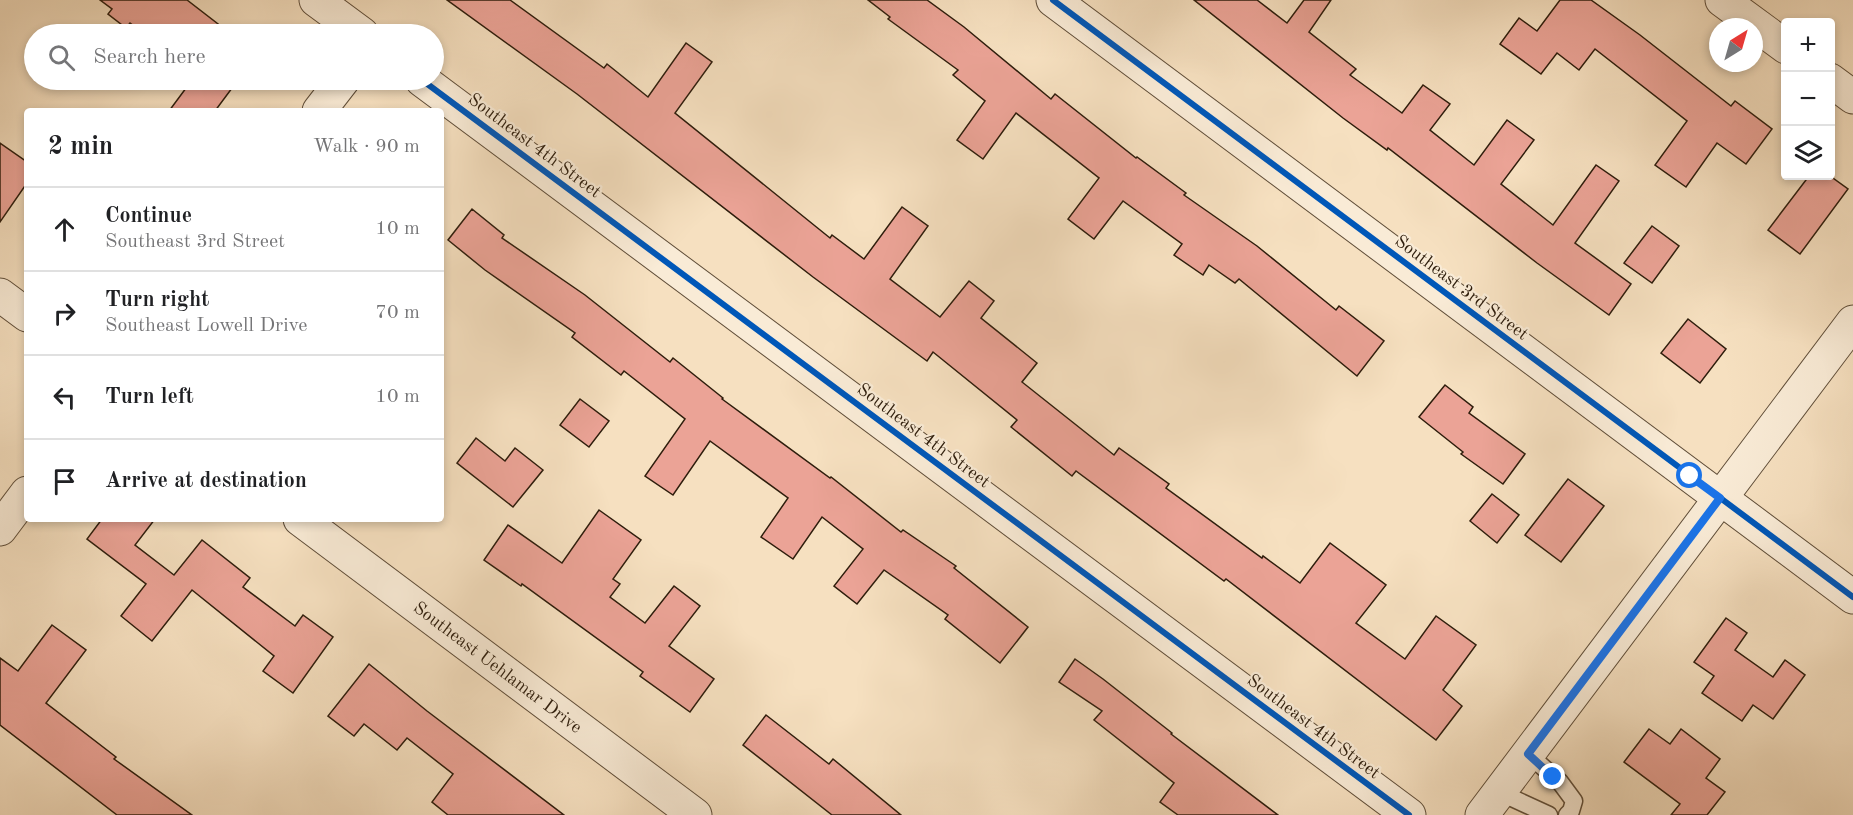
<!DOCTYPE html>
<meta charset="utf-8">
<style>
body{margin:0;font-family:"Old Standard TT",serif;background:#f2f2f2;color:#202124}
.controls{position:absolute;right:18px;top:18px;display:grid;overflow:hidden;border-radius:6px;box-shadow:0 3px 9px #0003}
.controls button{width:54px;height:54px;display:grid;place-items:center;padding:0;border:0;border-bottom:2px solid #e0e0e0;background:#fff;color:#202124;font:30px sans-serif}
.compass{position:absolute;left:1709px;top:18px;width:54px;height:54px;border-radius:50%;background:#fff;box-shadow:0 3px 9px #0003;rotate:37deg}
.stop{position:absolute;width:18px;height:18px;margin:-14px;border:4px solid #1a73e8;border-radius:50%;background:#fff}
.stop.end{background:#1a73e8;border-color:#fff;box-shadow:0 2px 6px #0008}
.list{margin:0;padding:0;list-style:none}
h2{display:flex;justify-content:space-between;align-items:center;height:78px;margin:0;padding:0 24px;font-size:26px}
h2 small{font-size:20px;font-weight:400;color:#757577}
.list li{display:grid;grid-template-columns:39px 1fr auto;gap:18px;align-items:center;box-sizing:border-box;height:84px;padding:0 24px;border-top:2px solid #e0e0e0}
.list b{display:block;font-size:22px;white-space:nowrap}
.list p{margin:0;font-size:20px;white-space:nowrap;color:#757577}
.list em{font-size:20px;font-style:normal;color:#757577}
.icon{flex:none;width:33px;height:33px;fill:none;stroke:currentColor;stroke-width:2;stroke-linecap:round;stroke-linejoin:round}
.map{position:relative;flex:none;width:1853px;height:815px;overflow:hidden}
.search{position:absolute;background:#fff;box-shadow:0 3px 9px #0003;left:24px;top:24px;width:420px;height:66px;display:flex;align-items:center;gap:15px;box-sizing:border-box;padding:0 21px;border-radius:33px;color:#757577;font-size:22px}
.panel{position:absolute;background:#fff;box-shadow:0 3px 9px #0003;left:24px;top:108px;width:420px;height:414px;border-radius:6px}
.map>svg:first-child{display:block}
</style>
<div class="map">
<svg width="1853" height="815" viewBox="0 0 1853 815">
<rect width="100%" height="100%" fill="#f6e0c0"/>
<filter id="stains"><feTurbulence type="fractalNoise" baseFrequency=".00333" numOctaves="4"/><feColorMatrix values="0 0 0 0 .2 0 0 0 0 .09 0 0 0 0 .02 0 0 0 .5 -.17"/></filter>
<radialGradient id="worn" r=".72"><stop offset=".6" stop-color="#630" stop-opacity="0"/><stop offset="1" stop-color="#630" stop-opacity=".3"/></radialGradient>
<!-- building -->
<g fill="#eba396" stroke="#2e1d0c" stroke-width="1.5">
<polygon points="100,0 187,0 231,34 144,34 130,23 126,28 108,14 112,9"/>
<polygon points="447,0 510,0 604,68 607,64 648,97 686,43 712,62 675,113 830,238 832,235 864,259 902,207 928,226 890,279 940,317 969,281 994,301 981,318 1037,363 1022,382 1114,455 1119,448 1169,484 1166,488 1262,558 1263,556 1300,583 1330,543 1386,585 1356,623 1405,659 1436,616 1476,645 1443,690 1462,706 1436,740 1226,579 1224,581 1076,471 1072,476 1011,427 1017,420 933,352 927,361 813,277 577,94"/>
<polygon points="868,0 927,0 964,27 1051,99 1055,94 1136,158 1137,157 1186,193 1184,195 1257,246 1336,310 1339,306 1384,341 1357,376 1239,279 1235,283 1209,265 1203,275 1174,255 1182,244 1123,201 1094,239 1068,219 1099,178 1016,113 983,159 957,140 985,101 953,75 958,70 888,19 890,17"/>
<polygon points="1194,0 1257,0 1287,23 1304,0 1331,0 1309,32 1356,69 1350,75 1402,113 1423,85 1450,104 1430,130 1474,165 1507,120 1534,140 1501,184 1553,225 1596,165 1619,181 1575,243 1631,284 1609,315 1537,263 1388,148 1387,150 1343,118"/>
<polygon points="1560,0 1591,0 1640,35 1731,106 1735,101 1772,129 1746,164 1717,143 1686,187 1655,165 1687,121 1595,49 1579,70 1557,53 1541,74 1500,44 1519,18 1537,31"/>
<polygon points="192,80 238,80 215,111 169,111"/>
<polygon points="0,143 27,162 27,183 0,222"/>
<polygon points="1809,176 1830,176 1848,189 1800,254 1768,230"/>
<polygon points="472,209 504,235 502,238 585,295 670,362 673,358 723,398 722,399 830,478 831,477 901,532 903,530 956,566 954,568 1028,627 1000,663 945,619 948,615 884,570 857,604 834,586 863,549 822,517 793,559 761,537 788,498 710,441 673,495 645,476 685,419 624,371 621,375 572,337 575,333 485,270 448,240"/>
<polygon points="1652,226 1679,246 1652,283 1624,263"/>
<polygon points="1688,319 1726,349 1700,383 1661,353"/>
<polygon points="1445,385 1473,407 1469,413 1525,454 1503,484 1461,454 1463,452 1419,417"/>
<polygon points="580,399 609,421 589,447 560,425"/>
<polygon points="476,438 505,461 515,448 543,470 513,507 457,463"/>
<polygon points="1568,479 1604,506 1561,562 1525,535"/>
<polygon points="1492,494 1519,515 1497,543 1470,521"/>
<polygon points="599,510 641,540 613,579 620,584 610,597 645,623 674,586 700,606 669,646 714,679 690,712 640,676 643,672 522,584 521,586 484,560 508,525 562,563"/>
<polygon points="102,519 155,519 135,545 174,575 202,540 250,578 243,587 295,626 303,615 333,637 293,693 263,671 274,656 192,590 152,641 121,616 146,584 87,539"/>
<polygon points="1726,618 1747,633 1735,650 1773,677 1785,660 1805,675 1773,719 1753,705 1742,721 1702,693 1714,676 1694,662"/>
<polygon points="52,625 86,650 46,703 116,757 114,759 192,815 117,815 0,725 0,658 18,671"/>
<polygon points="1075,659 1103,679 1172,733 1171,734 1278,815 1178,815 1160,802 1174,783 1094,720 1102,711 1059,682"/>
<polygon points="369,664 427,711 564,815 448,815 432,802 453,774 407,738 397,750 364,724 354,736 328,716"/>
<polygon points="766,715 829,764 833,759 901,815 832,815 743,745"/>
<polygon points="1649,729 1670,744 1681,729 1720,759 1706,778 1725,792 1707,815 1671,815 1680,804 1624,762"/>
</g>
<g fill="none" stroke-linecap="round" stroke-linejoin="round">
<!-- lane casing -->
<g stroke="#604e39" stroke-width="19">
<g id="lane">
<polyline points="1528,754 1560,782 1574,801 1571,811 1567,815"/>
<polyline points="1499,792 1549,815"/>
</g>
</g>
<!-- street casing -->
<g stroke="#604e39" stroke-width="35">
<g id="street">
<polyline points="316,0 362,34"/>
<polyline points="1053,0 1853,597"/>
<polyline points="1722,0 1786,47"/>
<polyline points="422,80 1409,815"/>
<polyline points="1830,80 1853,97"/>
<polyline points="319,111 343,80"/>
<polyline points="0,295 27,315"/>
<polyline points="300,519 695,815"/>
<polyline points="0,529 27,493"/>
<polyline points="1482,815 1853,322"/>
</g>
</g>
<!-- lane -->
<use href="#lane" stroke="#f9ebd6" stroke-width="16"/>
<!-- street -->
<use href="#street" stroke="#f9ebd6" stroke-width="33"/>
<!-- cycleway casing -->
<g stroke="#f9ebd6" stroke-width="10">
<g id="cycleway">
<polyline points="1053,0 1853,597"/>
<polyline points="422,80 1409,815"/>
</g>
</g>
<!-- cycleway -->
<use href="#cycleway" stroke="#0057b8" stroke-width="6"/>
</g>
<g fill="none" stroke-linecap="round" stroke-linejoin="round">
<!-- route -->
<polyline stroke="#1a73e8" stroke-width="8" points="1553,777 1528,754 1720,498 1690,476"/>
</g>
<g text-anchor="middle" stroke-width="4.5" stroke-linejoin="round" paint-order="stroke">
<!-- street labels -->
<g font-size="18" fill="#2e1d0c" stroke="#f9ebd6">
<text transform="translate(535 145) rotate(37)" y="6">Southeast 4th Street</text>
<text transform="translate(1462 287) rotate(37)" y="6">Southeast 3rd Street</text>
<text transform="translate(924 435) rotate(37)" y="6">Southeast 4th Street</text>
<text transform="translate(498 667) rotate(37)" y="6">Southeast Uehlamar Drive</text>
<text transform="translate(1314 726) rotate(37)" y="6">Southeast 4th Street</text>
</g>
</g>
<rect width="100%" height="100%" filter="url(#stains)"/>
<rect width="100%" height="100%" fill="url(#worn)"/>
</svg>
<div class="controls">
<button>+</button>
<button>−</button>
<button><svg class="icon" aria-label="layers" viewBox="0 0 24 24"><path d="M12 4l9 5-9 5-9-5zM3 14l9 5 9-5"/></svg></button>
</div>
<svg class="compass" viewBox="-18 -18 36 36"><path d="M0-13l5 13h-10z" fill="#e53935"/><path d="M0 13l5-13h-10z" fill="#757577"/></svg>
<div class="stop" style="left:1690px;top:476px"></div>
<div class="stop end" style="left:1553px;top:777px"></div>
<div class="search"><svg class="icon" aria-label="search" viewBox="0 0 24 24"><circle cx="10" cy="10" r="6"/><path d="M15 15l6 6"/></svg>Search here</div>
<section class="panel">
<h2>2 min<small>Walk · 90 m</small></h2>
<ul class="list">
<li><svg class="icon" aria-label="ahead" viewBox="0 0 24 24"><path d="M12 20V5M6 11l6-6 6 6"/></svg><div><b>Continue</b><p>Southeast 3rd Street</p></div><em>10 m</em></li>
<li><svg class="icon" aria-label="right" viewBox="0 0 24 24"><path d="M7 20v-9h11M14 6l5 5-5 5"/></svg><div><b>Turn right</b><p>Southeast Lowell Drive</p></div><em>70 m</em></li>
<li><svg class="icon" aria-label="left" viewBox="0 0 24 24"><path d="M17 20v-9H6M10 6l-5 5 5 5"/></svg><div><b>Turn left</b></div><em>10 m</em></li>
<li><svg class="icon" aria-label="arrive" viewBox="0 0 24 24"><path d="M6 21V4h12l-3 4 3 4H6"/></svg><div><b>Arrive at destination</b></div></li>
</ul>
</section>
</div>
